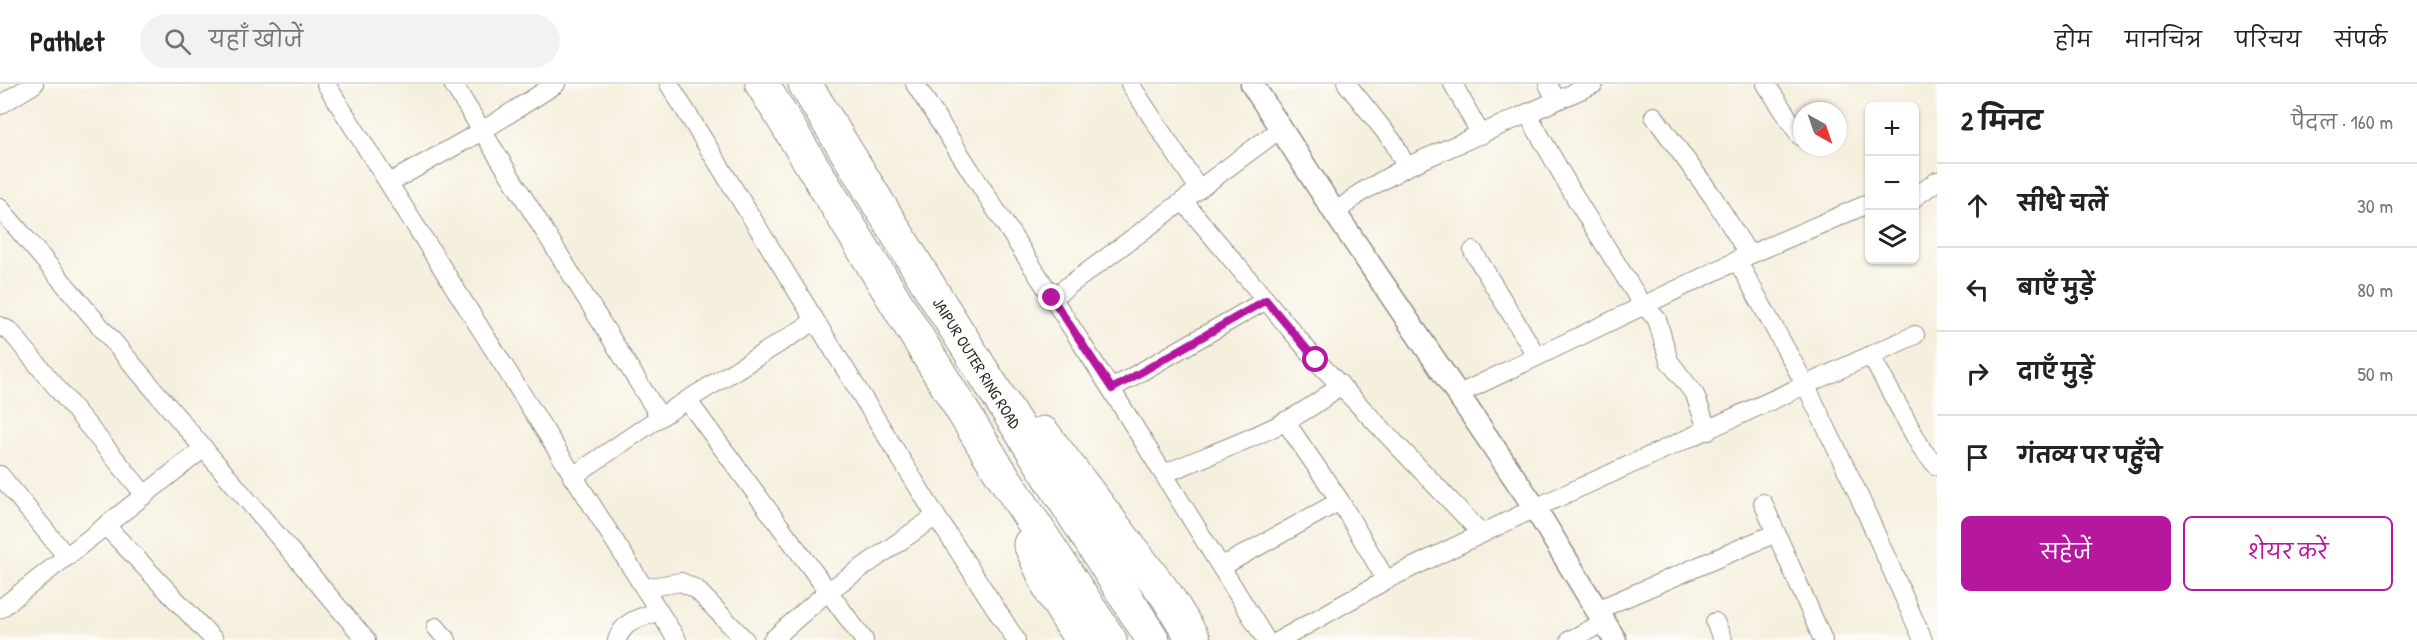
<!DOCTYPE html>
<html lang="hi">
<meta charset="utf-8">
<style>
body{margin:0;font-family:"Patrick Hand","Playpen Sans Deva",sans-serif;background:#f2f2f2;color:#222}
.controls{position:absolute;right:18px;top:18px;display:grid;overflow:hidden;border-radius:9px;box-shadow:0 2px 4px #0004}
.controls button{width:54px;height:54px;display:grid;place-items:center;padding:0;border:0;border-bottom:2px solid #e0e0e0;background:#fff;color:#222;font:30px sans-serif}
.compass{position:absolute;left:1793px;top:18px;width:54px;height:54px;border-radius:50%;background:#fff;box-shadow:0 2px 4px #0004;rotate:140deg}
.stop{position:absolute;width:18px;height:18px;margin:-14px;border:4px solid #b5179e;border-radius:50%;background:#fff}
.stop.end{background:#b5179e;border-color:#fff;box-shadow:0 2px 6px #0008}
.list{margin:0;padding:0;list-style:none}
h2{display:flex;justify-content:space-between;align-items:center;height:78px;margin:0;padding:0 24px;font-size:26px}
h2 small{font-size:20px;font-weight:400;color:#767676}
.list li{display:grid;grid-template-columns:39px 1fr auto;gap:18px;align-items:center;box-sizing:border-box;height:84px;padding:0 24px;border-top:2px solid #e0e0e0}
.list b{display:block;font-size:22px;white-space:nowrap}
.list em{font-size:20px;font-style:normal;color:#767676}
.actions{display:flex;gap:12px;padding:18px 24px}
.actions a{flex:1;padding:14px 0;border:2px solid #b5179e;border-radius:9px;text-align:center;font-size:21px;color:#b5179e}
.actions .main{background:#b5179e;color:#fff}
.icon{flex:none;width:33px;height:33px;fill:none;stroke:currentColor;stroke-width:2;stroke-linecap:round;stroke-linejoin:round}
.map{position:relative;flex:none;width:1937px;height:556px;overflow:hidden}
header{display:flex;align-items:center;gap:36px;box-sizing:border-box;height:84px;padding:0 30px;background:#fff;border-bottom:2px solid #e0e0e0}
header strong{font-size:28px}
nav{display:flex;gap:33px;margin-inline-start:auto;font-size:21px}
.search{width:420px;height:54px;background:#f2f2f2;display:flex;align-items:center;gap:15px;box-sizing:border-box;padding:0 21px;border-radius:33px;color:#767676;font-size:22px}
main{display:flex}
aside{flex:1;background:#fff}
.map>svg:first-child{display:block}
</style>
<header>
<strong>Pathlet</strong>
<div class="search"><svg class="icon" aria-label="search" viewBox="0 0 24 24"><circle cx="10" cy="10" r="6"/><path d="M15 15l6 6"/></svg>यहाँ खोजें</div>
<nav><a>होम</a><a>मानचित्र</a><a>परिचय</a><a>संपर्क</a></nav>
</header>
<main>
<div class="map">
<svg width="1937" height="556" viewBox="0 0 1937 556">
<rect width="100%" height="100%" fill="#fdfcf7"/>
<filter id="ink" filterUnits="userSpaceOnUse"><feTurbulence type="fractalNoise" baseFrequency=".0167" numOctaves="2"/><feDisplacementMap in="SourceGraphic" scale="12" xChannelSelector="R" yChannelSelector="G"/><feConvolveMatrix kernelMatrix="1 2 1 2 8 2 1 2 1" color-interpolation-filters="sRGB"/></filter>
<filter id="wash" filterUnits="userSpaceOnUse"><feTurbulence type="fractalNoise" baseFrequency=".008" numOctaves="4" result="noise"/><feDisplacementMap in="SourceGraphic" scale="24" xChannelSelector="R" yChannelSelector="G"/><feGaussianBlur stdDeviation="1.35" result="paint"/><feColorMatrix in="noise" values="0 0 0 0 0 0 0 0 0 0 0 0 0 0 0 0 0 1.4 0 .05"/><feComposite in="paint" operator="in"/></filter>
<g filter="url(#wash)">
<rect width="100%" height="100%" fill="#f5efdd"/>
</g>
<g filter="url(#ink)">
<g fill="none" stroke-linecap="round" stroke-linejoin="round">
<!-- minor casing -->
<g stroke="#908d84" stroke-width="20">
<g id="minor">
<polyline points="326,0 677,556"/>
<polyline points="453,0 660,333 572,393"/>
<polyline points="669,0 936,432 1016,556"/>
<polyline points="915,0 1111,305 1266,556"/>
<polyline points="1130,0 1199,105"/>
<polyline points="1347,0 1394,59 1406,83"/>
<polyline points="1453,0 1481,51"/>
<polyline points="1548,0 1556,16"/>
<polyline points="1766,0 1800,52"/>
<polyline points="0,21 34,0"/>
<polyline points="1527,29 1579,120 1642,220 1657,235 1669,277 1695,311 1708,347"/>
<polyline points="1654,32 1713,113 1749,171"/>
<polyline points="389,99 482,47 556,0"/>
<polyline points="1914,114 1937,97"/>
<polyline points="1183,117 1316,276 1482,450"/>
<polyline points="0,124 366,556"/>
<polyline points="1335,129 1360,109 1406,83 1594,0"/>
<polyline points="1473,167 1536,271"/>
<polyline points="1737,176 1806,302 1854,401 1923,556"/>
<polyline points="1052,214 1280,45"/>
<polyline points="0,242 10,247 145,411"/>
<polyline points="1871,272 1923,367 1937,382"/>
<polyline points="1111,305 1266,216"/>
<polyline points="1457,311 1749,171 1870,119"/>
<polyline points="687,316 864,556"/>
<polyline points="660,333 815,237"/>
<polyline points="1285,337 1340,417 1386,496"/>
<path d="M 1164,390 C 1218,366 1298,341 1340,300"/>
<polyline points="0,391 67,473"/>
<polyline points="1763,419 1823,556"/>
<polyline points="106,442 214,556"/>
<polyline points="1221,483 1340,417"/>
<polyline points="644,504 681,498 696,505 745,556"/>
<polyline points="0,525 204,364"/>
<polyline points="1597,526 1776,449"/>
<polyline points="1715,538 1723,556"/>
<polyline points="436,543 447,556"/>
<path d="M 617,556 C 624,536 641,533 659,528"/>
<polyline points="772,556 827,508 936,432"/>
<polyline points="1280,556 1386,496 1535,424 1915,251"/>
<polyline points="1570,556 1605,538"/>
</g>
</g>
<!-- tertiary casing -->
<g stroke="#908d84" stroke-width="25">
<polyline id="tertiary" points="1252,0 1335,129 1535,424 1615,556"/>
</g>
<!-- motorway casing -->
<g stroke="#908d84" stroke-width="35">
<g id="motorway">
<polyline points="762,0 992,375 1110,556"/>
<polyline points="805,0 942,223 1153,556"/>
<polyline points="1043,349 1167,512 1194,556"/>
<polyline points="1030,460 1052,509 1081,556"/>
</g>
</g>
<!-- minor -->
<use href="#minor" stroke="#fff" stroke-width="18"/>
<!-- tertiary -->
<use href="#tertiary" stroke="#fff" stroke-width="22"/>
<!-- motorway -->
<use href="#motorway" stroke="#fff" stroke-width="33"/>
</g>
</g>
<g fill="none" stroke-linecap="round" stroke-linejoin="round" filter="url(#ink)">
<!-- route -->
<polyline stroke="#b5179e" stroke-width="8" points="1052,214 1112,305 1266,216 1316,276"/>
</g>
<g text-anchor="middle" stroke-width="4.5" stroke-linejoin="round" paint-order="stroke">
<!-- street labels -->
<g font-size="16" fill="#2b2b2b" stroke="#fdfcf7">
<text transform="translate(977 279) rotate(58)" y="6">JAIPUR OUTER RING ROAD</text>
</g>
</g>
</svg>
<div class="controls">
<button>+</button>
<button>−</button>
<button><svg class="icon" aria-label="layers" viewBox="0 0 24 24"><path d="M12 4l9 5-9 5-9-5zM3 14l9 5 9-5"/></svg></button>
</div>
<svg class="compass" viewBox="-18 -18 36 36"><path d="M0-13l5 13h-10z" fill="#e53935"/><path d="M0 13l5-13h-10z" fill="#767676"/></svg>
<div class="stop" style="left:1316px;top:276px"></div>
<div class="stop end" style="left:1052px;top:214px"></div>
</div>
<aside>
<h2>2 मिनट<small>पैदल · 160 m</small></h2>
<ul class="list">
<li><svg class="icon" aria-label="ahead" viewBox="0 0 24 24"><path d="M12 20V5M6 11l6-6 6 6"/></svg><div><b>सीधे चलें</b></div><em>30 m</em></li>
<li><svg class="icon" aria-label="left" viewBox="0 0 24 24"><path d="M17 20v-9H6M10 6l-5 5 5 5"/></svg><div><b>बाएँ मुड़ें</b></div><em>80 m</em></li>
<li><svg class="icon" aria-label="right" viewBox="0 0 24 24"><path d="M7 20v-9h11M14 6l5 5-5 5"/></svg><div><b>दाएँ मुड़ें</b></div><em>50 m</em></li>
<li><svg class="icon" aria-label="arrive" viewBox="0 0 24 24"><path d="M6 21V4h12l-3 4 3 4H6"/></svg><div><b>गंतव्य पर पहुँचे</b></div></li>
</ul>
<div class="actions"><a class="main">सहेजें</a><a>शेयर करें</a></div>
</aside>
</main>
